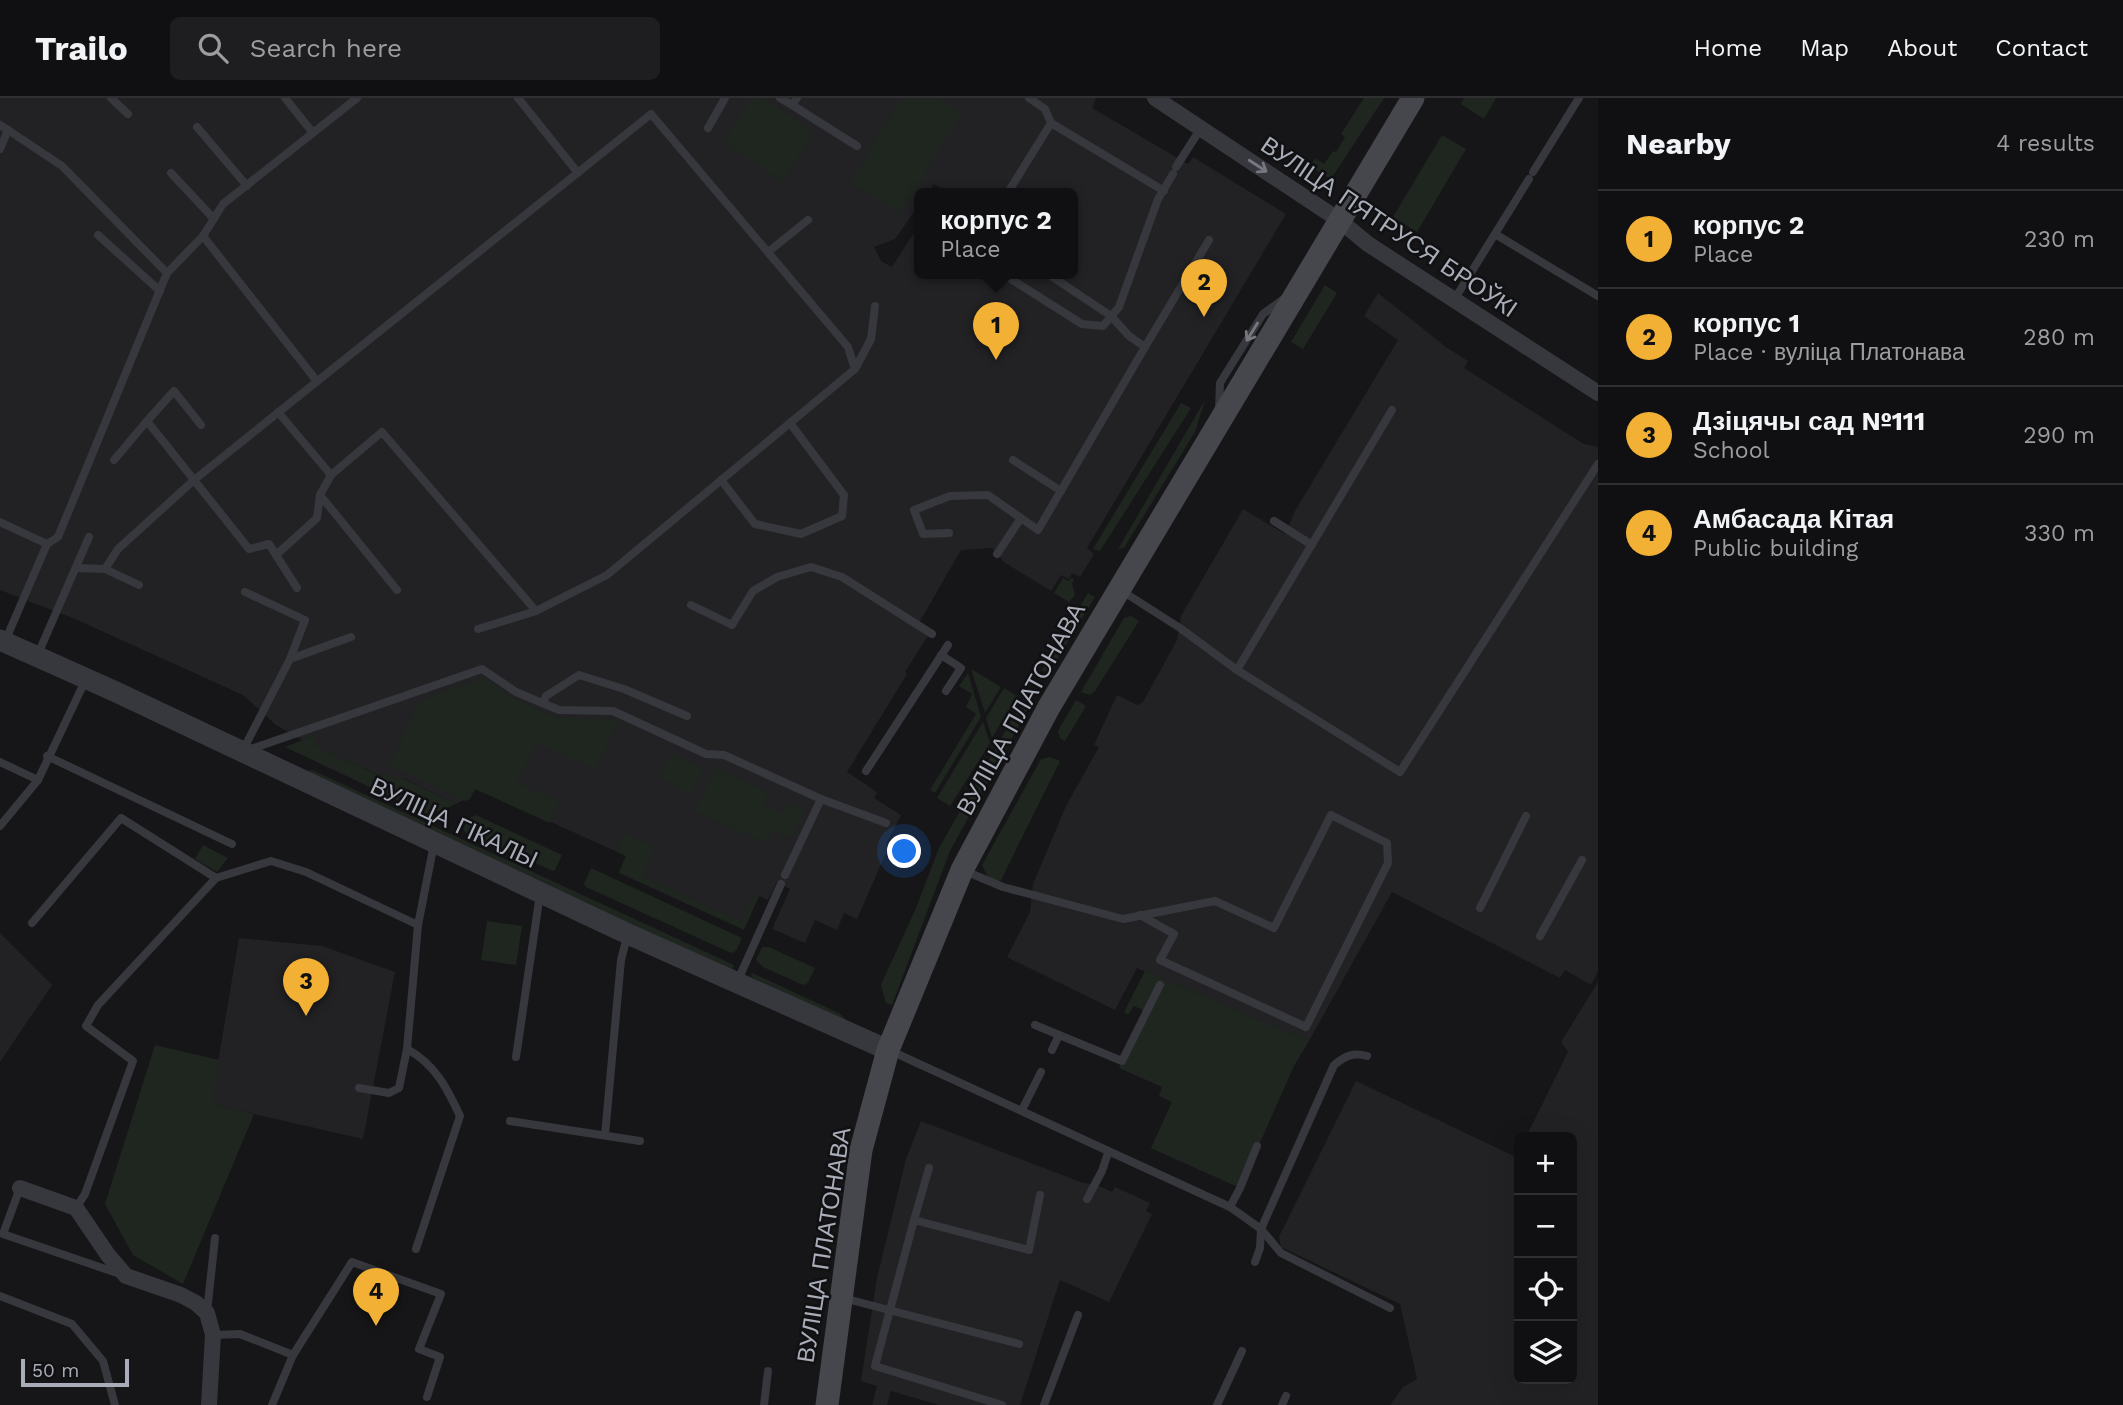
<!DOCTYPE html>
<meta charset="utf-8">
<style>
body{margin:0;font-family:"Work Sans",sans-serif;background:#1e1e20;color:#f1f3f6}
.controls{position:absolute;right:21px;bottom:21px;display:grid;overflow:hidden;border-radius:10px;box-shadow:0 7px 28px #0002}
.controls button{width:63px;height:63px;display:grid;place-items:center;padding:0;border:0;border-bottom:2px solid #303032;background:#101012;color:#f1f3f6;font:35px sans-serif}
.scale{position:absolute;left:21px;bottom:18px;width:108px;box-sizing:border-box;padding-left:7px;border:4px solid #a8adb8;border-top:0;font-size:19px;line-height:24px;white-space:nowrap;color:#a8adb8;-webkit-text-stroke:5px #111113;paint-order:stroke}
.you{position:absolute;left:905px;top:754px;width:24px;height:24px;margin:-18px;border:5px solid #fff;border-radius:50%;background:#1a73e8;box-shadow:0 0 0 10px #1a73e833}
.badge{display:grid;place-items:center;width:46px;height:46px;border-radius:50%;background:#f2b134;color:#111;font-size:23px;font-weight:700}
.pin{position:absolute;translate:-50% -58px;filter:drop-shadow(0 2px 4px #0008)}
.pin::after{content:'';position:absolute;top:37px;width:24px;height:21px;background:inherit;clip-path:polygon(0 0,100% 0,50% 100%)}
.popup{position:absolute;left:914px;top:90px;width:164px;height:91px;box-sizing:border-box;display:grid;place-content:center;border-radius:10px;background:#101012;filter:drop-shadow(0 2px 5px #0005);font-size:23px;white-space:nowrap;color:#9c9d9f}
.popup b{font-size:26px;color:#f1f3f6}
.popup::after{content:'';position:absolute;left:50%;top:100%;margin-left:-14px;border:14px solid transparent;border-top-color:#101012}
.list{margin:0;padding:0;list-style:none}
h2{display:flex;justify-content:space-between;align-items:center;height:91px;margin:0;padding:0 28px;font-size:30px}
h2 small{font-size:23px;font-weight:400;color:#9c9d9f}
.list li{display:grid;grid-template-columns:46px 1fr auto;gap:21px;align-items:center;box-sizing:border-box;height:98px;padding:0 28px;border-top:2px solid #303032}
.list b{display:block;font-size:26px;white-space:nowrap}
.list p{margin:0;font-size:23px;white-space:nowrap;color:#9c9d9f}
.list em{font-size:23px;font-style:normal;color:#9c9d9f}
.icon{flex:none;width:38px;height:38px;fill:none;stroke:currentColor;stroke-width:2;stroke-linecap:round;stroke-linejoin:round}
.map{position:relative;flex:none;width:1598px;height:1307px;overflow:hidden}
header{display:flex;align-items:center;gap:42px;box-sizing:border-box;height:98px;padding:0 35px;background:#101012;border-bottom:2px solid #303032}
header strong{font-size:33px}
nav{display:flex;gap:38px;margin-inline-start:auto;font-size:24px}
.search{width:490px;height:63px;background:#1e1e20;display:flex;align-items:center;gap:18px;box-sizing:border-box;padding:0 24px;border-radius:10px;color:#9c9d9f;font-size:26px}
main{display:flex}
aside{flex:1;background:#101012}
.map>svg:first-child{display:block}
</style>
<header>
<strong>Trailo</strong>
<div class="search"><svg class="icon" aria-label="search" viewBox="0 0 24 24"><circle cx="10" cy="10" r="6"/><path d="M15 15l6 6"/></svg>Search here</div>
<nav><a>Home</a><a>Map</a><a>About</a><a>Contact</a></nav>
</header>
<main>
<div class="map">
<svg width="1598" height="1307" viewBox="0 0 1598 1307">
<rect width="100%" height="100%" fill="#161618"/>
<!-- built -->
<g fill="#222225" fill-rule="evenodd">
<path d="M 0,0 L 1096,0 L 1092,10 L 1188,66 L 1193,59 L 1286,116 L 1087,450 L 1094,456 L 1080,479 L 1072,475 L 1069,481 L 1061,477 L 1051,493 L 1004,464 L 992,450 L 961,452 L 916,530 L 928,538 L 905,574 L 907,576 L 847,674 L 877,694 L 874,700 L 901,717 L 886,746 L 889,748 L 857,821 L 844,815 L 837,832 L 815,822 L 805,845 L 772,831 L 790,791 L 777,784 L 768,802 L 759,798 L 744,832 L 619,775 L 626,758 L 549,723 L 474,689 L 469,699 L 456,706 L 403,680 L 401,683 L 385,675 L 381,678 L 313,648 L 276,627 L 243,597 L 75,521 L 0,492 ZM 934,86 L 943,91 L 940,96 L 1073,96 L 1073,176 L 919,176 L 919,127 L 892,169 L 881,163 L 874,149 L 895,141 L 919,107 L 919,96 L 927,96 Z"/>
<polygon points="1378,195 1446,249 1468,263 1464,270 1584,346 1598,349 1598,873 1591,887 1565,872 1560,880 1392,794 1309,943 1137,870 1115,912 1007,859 1030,814 1033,786 1066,708 1099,649 1094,647 1117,597 1137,607 1143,604 1177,542 1181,518 1243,411 1285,436 1295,413 1398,242 1364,218"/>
<polygon points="0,835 52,887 0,964"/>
<polygon points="239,840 322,848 395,874 363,1041 211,1006"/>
<polygon points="1598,884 1598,1307 1390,1307 1403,1289 1417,1281 1400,1206 1281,1149 1279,1139 1356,983 1516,1059 1519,1053 1519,1281 1572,1281 1572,1039 1526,1039 1568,954 1561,944"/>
<polygon points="921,1023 1083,1085 1095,1086 1112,1094 1115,1089 1150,1105 1146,1113 1152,1116 1109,1204 1060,1182 1020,1307 939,1307 891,1293 887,1307 872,1307 877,1288 861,1283 877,1180 906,1061"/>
</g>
<!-- green -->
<g fill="#1e261f">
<polygon points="752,0 762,0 814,34 782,83 724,44"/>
<polygon points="903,0 937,0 962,16 899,115 850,84"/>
<polygon points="1364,0 1384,0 1331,81 1310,69 1315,60 1324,66 1333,53 1336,54 1345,39 1341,36"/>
<polygon points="1464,0 1496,0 1484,21 1461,6"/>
<polygon points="1442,37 1466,51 1417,134 1393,119"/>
<polygon points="1325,187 1337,195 1303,251 1291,244"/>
<polygon points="1205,302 1195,334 1124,450 1118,451"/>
<polygon points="1181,305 1191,310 1100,453 1093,451"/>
<polygon points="1063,480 1068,483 1072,480 1074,481 1072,486 1075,497 1069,504 1054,495"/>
<polygon points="1088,495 1095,499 1049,575 1042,572"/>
<polygon points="1131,518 1139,523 1095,593 1090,597 1081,594 1124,520"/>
<polygon points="971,571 1001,589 985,615"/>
<polygon points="968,575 981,619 935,695 930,692 976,616 966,609 972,596 959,588"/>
<polygon points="484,579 515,601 554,619 618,622 596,671 536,645 517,685 559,704 550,725 475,691 470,701 465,703 389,667 420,603"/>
<polygon points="1004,590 1017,598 992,640 986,620"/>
<polygon points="1024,600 1030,607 950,753 892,907 886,905 881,887 916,810 939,750"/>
<polygon points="1076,602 1086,608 1065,643 1060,640 1058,633"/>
<polygon points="983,624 990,645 950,708 937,700"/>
<polygon points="316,637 314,648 380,678 385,675 401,682 402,680 456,706 429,717 285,649"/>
<polygon points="671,657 703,671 690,696 660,680"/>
<polygon points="1050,659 1060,663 1000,784 988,780 982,767 1041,661"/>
<polygon points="716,671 768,694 763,706 782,716 789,704 805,711 792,740 773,732 767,745 694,713"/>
<polygon points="312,672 734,867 733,870 729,872 302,673"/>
<polygon points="476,717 562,757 555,772 553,773 465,734 463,731 468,721"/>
<polygon points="625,735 655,749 642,779 742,824 755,796 759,798 744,831 619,774 626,758 617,754"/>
<polygon points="203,747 228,760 217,774 195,761"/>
<polygon points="591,770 742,840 736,853 731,855 586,789 584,786"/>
<polygon points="487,823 522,828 516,867 481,862"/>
<polygon points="762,849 769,849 815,870 808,885 803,887 763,869 756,862"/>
<polygon points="1145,873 1309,943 1294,968 1240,1090 1151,1050 1172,1004 1159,998 1162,989 1119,970 1147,914 1134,908 1128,917 1124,914"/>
<polygon points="752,875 839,915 849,924 751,879"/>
<polygon points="155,947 219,962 212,1006 254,1016 183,1186 133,1157 105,1106"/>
</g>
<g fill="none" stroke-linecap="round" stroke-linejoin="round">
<!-- service -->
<g stroke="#37383d" stroke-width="8">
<polyline points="111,0 128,16"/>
<polyline points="285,0 313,35"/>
<polyline points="518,0 578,75"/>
<polyline points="780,0 792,7"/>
<polyline points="797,0 792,7 857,48"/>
<polyline points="1029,0 1045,11 1051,25"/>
<polyline points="0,27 8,32 0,51"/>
<polyline points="197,29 247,88"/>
<polyline points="708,30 725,0"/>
<polyline points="8,32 62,68 167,175 58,439 47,446"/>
<polyline points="1176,69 1201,30"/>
<polyline points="1533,74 1579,0"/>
<polyline points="171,75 214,121"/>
<polyline points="1007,96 1051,25 1164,93"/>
<polyline points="1495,136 1598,198"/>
<polyline points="98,137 160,193"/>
<polyline points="768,154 808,122"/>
<polyline points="167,175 203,138"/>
<polyline points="1003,176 1082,226 1103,228 1119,209 1158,101 1173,76"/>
<polyline points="1051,178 1111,218 1129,238 1145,249 1209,142"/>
<polyline points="1454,202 1529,81"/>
<polyline points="855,271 871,241 875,208"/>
<polyline points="316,282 203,138 223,106 357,0"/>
<polyline points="1219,311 1220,285 1263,216 1285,200"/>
<polyline points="278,314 331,377 382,334 536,513"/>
<polyline points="147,323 174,293 201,327"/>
<polyline points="114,362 147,323 249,451 269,446 276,457 317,420 320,397"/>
<polyline points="1013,362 1061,393"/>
<polyline points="331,377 320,397 397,492"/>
<polyline points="721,382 755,426 801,436 842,418 844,397 790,325"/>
<polyline points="1274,423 1312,447"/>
<polyline points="0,424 47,446 6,541"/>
<polyline points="949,435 923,436 914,412 950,398 988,397 1038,432 1145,249"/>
<polyline points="997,456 1021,420"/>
<polyline points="276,457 297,490"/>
<polyline points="76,470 105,471 118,451 194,382 651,16 848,249 855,271 607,477 536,513 478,531"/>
<polyline points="105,471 139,487"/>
<polyline points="1122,493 1180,530 1237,572 1400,674 1598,366"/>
<polyline points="691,507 732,527 753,493 777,479 811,469 842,479 932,536"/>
<polyline points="38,556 89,439"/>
<polyline points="941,557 961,570 946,593"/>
<polyline points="290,561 351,539"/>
<polyline points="1237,572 1392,312"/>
<polyline points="543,605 546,598 579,577 624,591 687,618"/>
<polyline points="243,652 290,561 305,522 245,494"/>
<polyline points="248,652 482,571 516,594 559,612 613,613 706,656 724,657 821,701 886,725"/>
<polyline points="47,658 232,746"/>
<polyline points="0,664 38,682 86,581"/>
<polyline points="866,673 948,547"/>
<polyline points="0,728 38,682"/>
<polyline points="965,773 1003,789 1123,821 1215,803 1274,830 1331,717 1387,745 1388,765 1306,929 1160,862 1174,836 1140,817"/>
<polyline points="785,777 821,701"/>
<polyline points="1480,810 1526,718"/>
<polyline points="32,825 121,720 216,780"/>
<polyline points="1540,838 1582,762"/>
<polyline points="738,882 781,786"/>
<polyline points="1035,927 1122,963 1160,887"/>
<polyline points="1052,952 1059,937"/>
<polyline points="891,953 1230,1109 1261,1131 1281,1155 1390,1210"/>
<polyline points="516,959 540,796"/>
<polyline points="359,990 389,995 399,990 407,951"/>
<polyline points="1022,1012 1041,974"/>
<polyline points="510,1023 640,1043"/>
<polyline points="605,1037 621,862 627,839"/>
<polyline points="20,1090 3,1136 120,1176"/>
<polyline points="1087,1101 1102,1073 1108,1055"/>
<polyline points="1230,1109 1240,1090 1257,1048"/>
<polyline points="76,1110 85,1096 133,963 86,928 98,907 216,780 271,763 306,774 418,827"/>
<polyline points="914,1122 929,1070"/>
<path d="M 416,1151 L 460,1018 C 447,990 435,966 407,951 L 418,827 L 434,746"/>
<path d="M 1255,1164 L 1260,1150 L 1261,1131 L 1334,967 C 1345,958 1353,954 1367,958"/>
<polyline points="0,1198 72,1226 103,1263 115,1307"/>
<polyline points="843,1200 1019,1246"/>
<polyline points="207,1214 215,1140"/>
<polyline points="213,1237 240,1236 293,1257 272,1307"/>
<polyline points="293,1257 352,1164 441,1196 419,1251 440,1259 427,1299"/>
<polyline points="764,1307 768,1273"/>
<polyline points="1002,1307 875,1268 914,1122 1029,1152 1040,1097"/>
<polyline points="1044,1307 1078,1217"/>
<polyline points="1217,1307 1242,1253"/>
<polyline points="1282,1307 1286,1298"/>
</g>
<!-- minor -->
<g stroke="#37383d" stroke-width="16">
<polyline points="1155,0 1339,122 1368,146 1598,295"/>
<polyline points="20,1090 76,1110 108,1157 126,1178 181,1197 196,1205 207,1215 213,1237 209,1307"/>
</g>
<!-- tertiary -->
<polyline stroke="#37383d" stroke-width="21" points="0,542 114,593 628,836 888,952"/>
<!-- secondary -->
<polyline stroke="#45474d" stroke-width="23" points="827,1307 861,1052 888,952 962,772 1049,609 1413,0"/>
</g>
<!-- one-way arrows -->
<defs><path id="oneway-shaft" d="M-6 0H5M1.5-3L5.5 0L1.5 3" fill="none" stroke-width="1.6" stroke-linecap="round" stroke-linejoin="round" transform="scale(1.75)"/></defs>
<g stroke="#757881">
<use href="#oneway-shaft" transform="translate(1258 68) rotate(33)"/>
<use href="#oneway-shaft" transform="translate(1252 234) rotate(122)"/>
</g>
<g text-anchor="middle" stroke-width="5" stroke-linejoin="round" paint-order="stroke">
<!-- street labels -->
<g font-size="24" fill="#a8adb8" stroke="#111113">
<text transform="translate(1389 129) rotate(34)" y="8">ВУЛІЦА ПЯТРУСЯ БРОЎКІ</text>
<text transform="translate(1021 611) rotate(-61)" y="8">ВУЛІЦА ПЛАТОНАВА</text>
<text transform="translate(454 725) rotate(25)" y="8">ВУЛІЦА ГІКАЛЫ</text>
<text transform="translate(824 1147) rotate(-81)" y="8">ВУЛІЦА ПЛАТОНАВА</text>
</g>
</g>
</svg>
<div class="controls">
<button>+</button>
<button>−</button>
<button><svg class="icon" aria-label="locate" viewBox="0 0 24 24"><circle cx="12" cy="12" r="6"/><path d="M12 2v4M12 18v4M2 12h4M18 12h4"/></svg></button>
<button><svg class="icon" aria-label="layers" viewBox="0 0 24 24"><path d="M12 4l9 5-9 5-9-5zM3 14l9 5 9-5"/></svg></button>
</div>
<div class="scale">50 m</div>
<div class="you"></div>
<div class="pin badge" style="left:996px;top:262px">1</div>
<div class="popup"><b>корпус 2</b>Place</div>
<div class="pin badge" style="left:1204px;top:219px">2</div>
<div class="pin badge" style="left:306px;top:918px">3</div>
<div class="pin badge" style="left:376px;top:1228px">4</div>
</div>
<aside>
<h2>Nearby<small>4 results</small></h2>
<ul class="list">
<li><span class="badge">1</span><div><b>корпус 2</b><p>Place</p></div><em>230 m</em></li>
<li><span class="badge">2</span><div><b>корпус 1</b><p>Place · вуліца Платонава</p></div><em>280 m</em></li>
<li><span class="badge">3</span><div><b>Дзіцячы сад №111</b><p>School</p></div><em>290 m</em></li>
<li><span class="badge">4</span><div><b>Амбасада Кітая</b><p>Public building</p></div><em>330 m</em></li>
</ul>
</aside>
</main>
